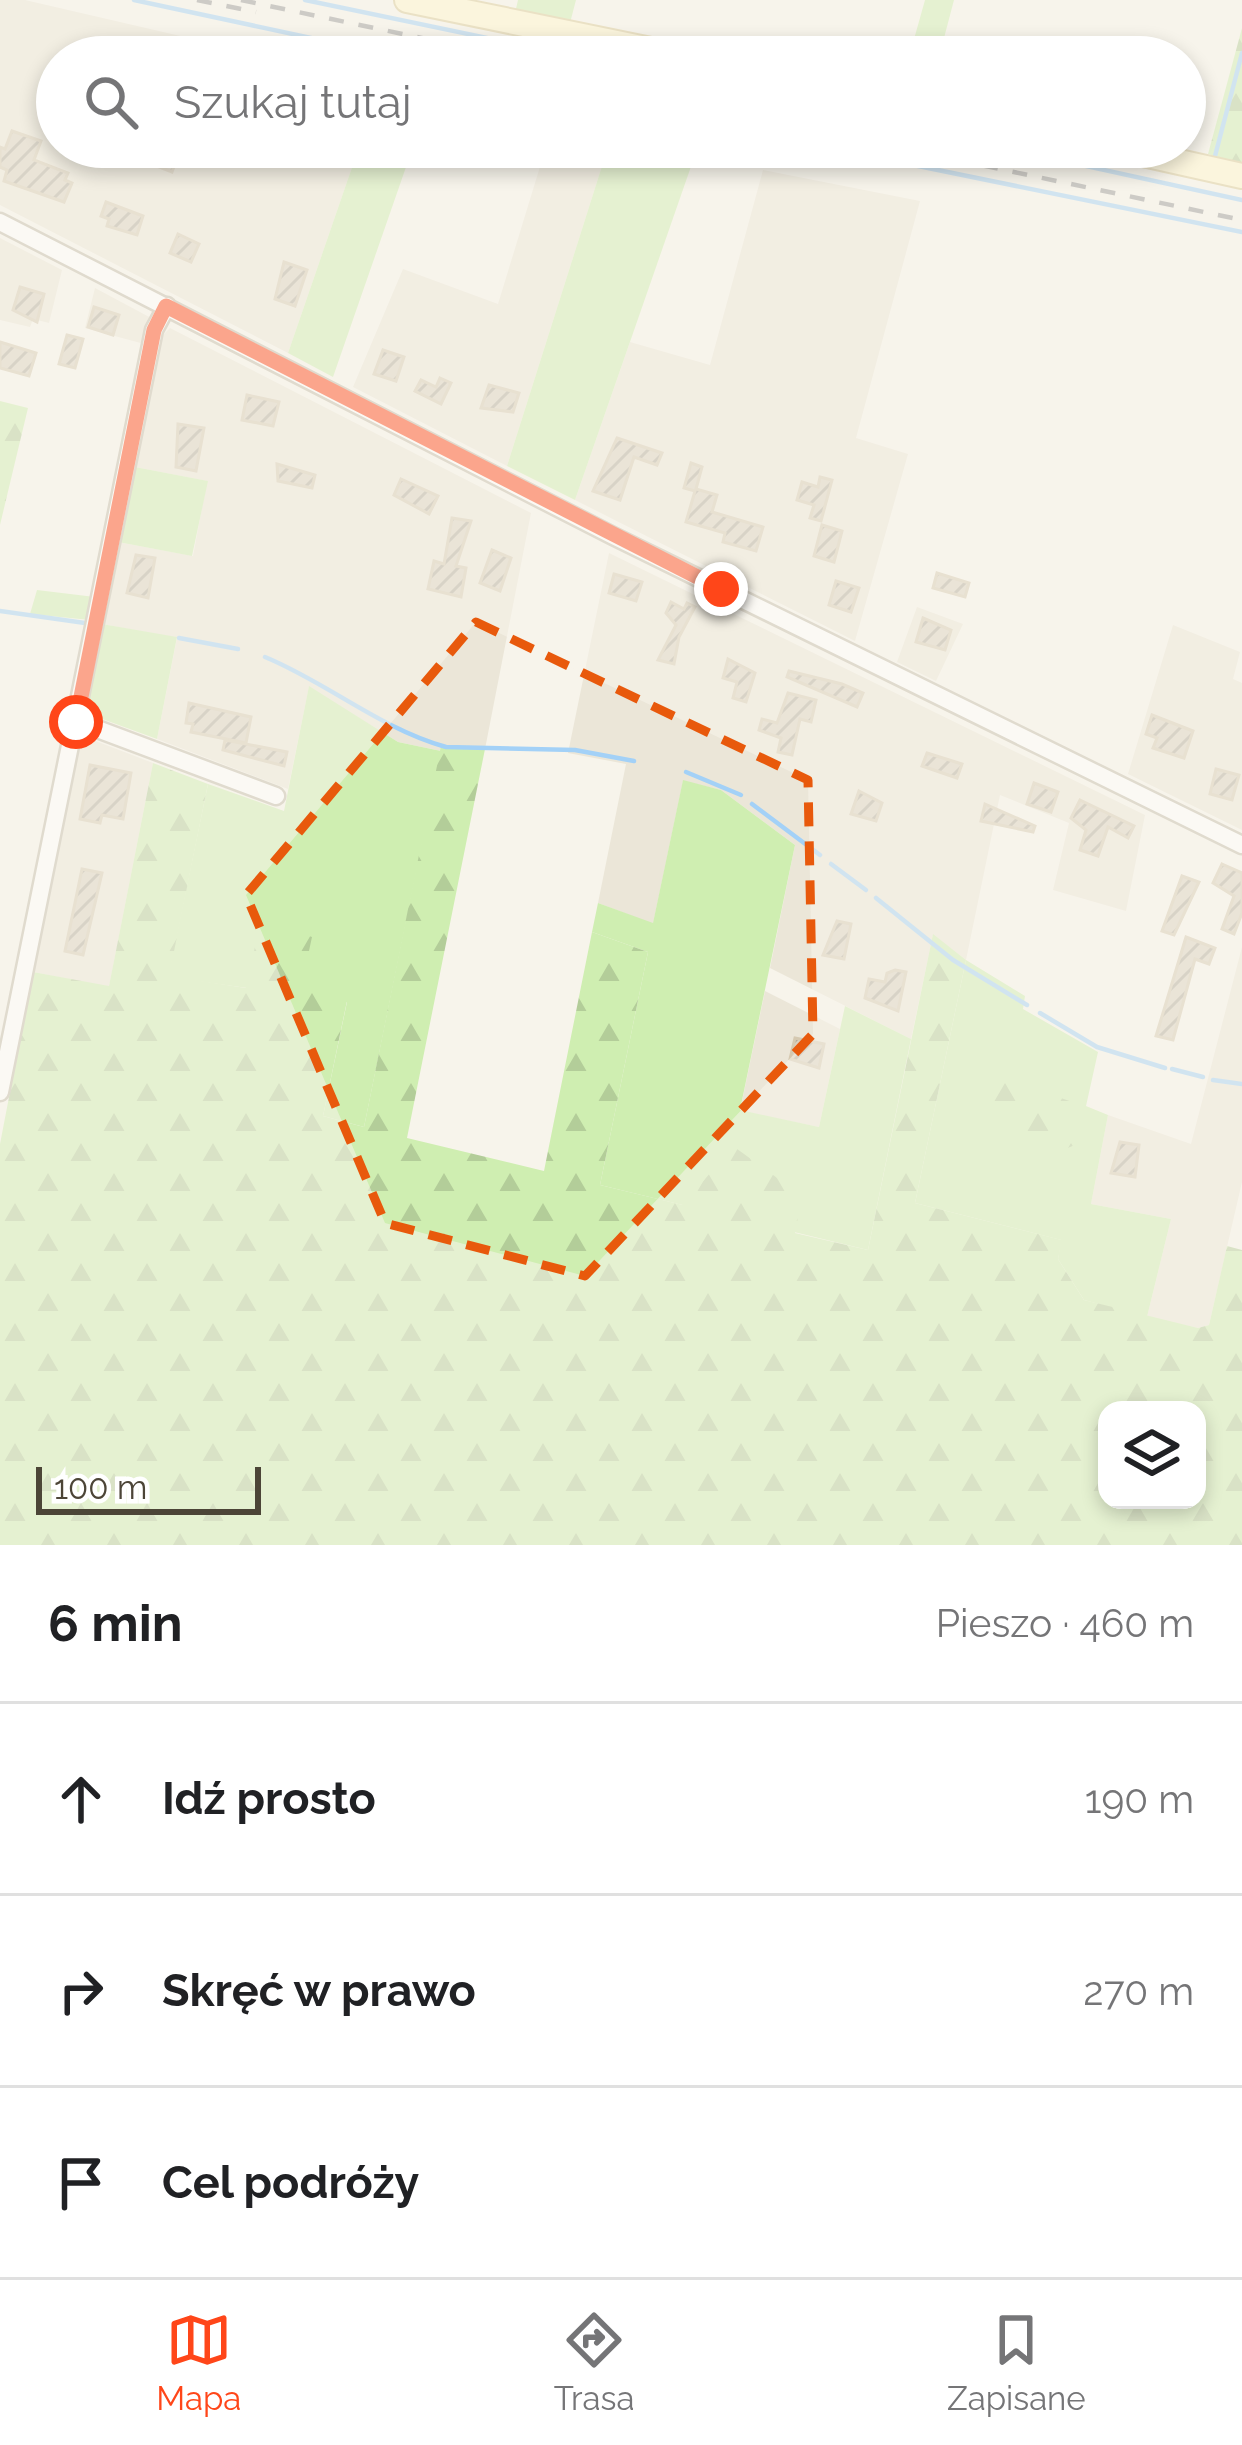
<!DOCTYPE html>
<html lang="pl">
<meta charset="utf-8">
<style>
body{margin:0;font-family:Raleway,sans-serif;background:#f6f6f6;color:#202124}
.controls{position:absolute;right:36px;bottom:36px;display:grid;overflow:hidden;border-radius:24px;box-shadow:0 6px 18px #0003}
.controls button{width:108px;height:108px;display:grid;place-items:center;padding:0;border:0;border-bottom:3px solid #e0e0e0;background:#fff;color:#202124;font:60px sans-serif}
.scale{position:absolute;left:36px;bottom:30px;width:225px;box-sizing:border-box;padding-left:12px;border:6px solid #4c4537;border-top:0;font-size:33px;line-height:42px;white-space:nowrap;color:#4c4537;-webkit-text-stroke:9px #fff;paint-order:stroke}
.stop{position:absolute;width:36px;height:36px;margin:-27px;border:9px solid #ff4619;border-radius:50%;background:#fff}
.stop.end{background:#ff4619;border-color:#fff;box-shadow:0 3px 12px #0008}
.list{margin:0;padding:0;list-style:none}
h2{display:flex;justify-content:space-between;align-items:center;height:156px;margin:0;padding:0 48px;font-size:51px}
h2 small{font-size:39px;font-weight:400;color:#757577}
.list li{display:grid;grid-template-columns:78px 1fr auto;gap:36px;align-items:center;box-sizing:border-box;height:192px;padding:0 48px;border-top:3px solid #e0e0e0}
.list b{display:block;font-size:45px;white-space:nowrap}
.list em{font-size:39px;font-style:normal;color:#757577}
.icon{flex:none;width:66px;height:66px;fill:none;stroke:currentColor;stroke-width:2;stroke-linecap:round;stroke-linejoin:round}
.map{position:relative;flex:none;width:1242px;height:1545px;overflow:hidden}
.search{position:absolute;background:#fff;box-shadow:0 6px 18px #0003;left:36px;right:36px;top:36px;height:132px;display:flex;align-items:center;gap:30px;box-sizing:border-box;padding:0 42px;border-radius:66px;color:#757577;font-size:45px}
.sheet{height:732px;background:#fff}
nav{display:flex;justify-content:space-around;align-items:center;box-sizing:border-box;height:168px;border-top:3px solid #e0e0e0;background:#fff;font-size:33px;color:#757577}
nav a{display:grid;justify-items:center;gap:6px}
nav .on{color:#ff4619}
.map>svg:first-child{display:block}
</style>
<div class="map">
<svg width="1242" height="1545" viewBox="0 0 1242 1545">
<defs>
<pattern id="forest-firs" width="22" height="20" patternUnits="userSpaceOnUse" patternTransform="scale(3)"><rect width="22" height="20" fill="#cfeeb1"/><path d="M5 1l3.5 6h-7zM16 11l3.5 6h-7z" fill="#b3cd99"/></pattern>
<pattern id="building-hatch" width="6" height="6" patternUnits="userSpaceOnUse" patternTransform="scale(3)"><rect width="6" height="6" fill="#d9d0bf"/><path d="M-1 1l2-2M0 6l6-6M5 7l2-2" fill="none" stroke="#b2ab9c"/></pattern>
</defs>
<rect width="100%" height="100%" fill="#f7f4eb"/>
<!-- residential -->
<g fill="#ebe6d8">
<polygon points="0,0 25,0 271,57 57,57 57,147 359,147 288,353 0,205"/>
<polygon points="546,147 608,147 507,466 353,387 403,269 498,304"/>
<polygon points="763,170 920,201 856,438 908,454 855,641 575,500 630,342 710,365"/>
<polygon points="0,238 62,270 49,323 33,319 30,327 0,320"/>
<polygon points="95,288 153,319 148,345 85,328"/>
<polygon points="170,328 531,513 485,749 442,746 441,751 398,742 309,687 288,789 157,739 177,638 102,624 118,542 193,556 207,481 135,467 159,339"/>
<polygon points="609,553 1145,815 1126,911 1053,890 1069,823 1000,795 966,960 933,935 911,1039 770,968 795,845 721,790 683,781 653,924 598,903 626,764 568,753"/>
<polygon points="917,607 963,624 936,681 897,662"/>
<polygon points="1173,625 1240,652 1233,679 1242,683 1242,830 1128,774"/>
<polygon points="93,740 153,763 109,987 33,972 78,746"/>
<polygon points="1242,947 1242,1182 1209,1325 1198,1328 1147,1317 1171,1219 1091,1204 1108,1115 1191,1144"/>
<polygon points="765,991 840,1029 819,1127 740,1111"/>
</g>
<!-- green -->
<g fill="#cfeeb1">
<polygon points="518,0 576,0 570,23 515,13"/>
<polygon points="925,0 954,0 939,57 909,57"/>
<polygon points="359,147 413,147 333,377 288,353"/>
<polygon points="608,147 656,147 695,155 575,500 507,466"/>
<polygon points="135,467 208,481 192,556 118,542"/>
<polygon points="37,590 95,597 90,620 30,614"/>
<polygon points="102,624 177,637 157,739 94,716 86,703"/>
<polygon points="309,686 398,742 441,751 364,1127 323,1116 347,1002 168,977 208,784 284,811"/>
<polygon points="683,780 721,790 795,845 740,1110 819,1127 845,1006 911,1039 868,1250 600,1185 648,952 592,932 598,903 653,923"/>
<polygon points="966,960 1025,996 1023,1009 1098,1052 1086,1106 1108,1115 1091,1204 1171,1219 1147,1317 1084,1300 1058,1259 1061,1240 915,1203"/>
</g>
<!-- forest -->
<g fill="url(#forest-firs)" fill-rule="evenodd">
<polygon points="1242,28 1242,164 1208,154"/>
<polygon points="0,401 28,408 0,525"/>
<path d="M 441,746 L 485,749 L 407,1138 L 544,1171 L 592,932 L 648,952 L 600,1185 L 683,1205 L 733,1146 L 802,1196 L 795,1233 L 868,1250 L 933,934 L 966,960 L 915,1203 L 1062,1240 L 1058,1259 L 1084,1300 L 1198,1328 L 1209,1325 L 1227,1246 L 1242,1250 L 1242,1545 L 0,1545 L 0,1144 L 33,972 L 109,986 L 153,763 L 208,784 L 169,976 L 246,988 L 261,919 L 312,937 L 301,988 L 347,1001 L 323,1116 L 364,1127 ZM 1107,1410 L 1197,1410 L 1197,1500 L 1107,1500 Z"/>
<polygon points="997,1075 1086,1107 1082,1142 1051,1155 1006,1127 989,1100"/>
</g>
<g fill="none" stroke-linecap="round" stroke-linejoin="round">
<!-- stream -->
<g stroke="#a3d1f7" stroke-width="4.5">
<polyline points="134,0 400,57"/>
<polyline points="305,0 578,57"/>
<polyline points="825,147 1242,232"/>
<polyline points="999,147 1242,200"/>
<polyline points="1215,156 1242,53"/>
<polyline points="0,611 85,623"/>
<polyline points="179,638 238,649"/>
<path d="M 265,657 C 328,683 379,728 446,747 L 575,750 L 634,761"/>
<polyline points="686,772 741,795"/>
<polyline points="752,804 820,855"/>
<polyline points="831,864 866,890"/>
<polyline points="876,898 953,960 1027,1005"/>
<polyline points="1040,1013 1097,1047 1165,1068"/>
<polyline points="1172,1069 1203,1077"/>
<polyline points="1213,1080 1242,1084"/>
</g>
</g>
<!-- building -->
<g fill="url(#building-hatch)" stroke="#d5c9b1" stroke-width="3">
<polygon points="12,131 41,141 34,160 68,173 65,180 72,183 64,202 4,181 7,170 0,167 0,147 5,149"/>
<polygon points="140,147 181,147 172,172 136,158"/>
<polygon points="106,202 143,216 137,235 107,226 109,219 101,216"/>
<polygon points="178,234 199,244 191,262 170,253"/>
<polygon points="284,262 307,270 295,306 275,299"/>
<polygon points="20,287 44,294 37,322 13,310"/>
<polygon points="94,307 119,315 113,335 88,327"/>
<polygon points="67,335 83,339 75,368 59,364"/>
<polygon points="0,342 36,353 29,376 0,368"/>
<polygon points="383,350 404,357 396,381 374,374"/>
<polygon points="440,378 451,383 441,404 415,391 421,380 436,387"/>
<polygon points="489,385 519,393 513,412 481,408"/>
<polygon points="247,395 279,402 273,426 242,420"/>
<polygon points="178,424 204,428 196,471 176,467"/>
<polygon points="617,438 662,453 657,465 634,457 620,500 593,491"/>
<polygon points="691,463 702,467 696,489 717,495 712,512 763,527 756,551 723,542 725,533 686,522 695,491 684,488"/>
<polygon points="277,464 315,475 312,488 278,481"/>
<polygon points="820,477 832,480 821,521 810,518 814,505 797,500 802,482 818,487"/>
<polygon points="401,479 438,496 429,514 394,495"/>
<polygon points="452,518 471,521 456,566 466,568 461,597 428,589 434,561 444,564"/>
<polygon points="822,525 842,531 834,562 814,556"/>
<polygon points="492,550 511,558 500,591 480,583"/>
<polygon points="136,555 155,558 148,598 127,593"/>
<polygon points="937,573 969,583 965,597 933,588"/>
<polygon points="614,574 642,582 636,601 609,593"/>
<polygon points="836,581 859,588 851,612 829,605"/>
<polygon points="671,602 684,609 687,603 695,607 679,637 674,664 658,660 676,625 666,613"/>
<polygon points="923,618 951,630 945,650 916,642"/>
<polygon points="728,659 755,673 746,702 733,698 737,682 723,678"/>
<polygon points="789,671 842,684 863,693 857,707 787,677"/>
<polygon points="788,693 816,700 811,722 800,719 792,755 778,752 781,738 759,730 762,719 777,723"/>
<polygon points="189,703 251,717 246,743 191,732 193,724 186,723"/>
<polygon points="1152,715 1193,731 1184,758 1153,748 1157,738 1146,734"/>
<polygon points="225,740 287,752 284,766 223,750"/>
<polygon points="927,753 962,764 957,778 922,766"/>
<polygon points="90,765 131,773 123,819 102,815 100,823 80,819"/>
<polygon points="1216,769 1239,775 1232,800 1210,794"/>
<polygon points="1034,783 1058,792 1051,812 1027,804"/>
<polygon points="859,791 882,803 876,821 851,814"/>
<polygon points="1080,800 1134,826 1128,838 1108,827 1098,856 1080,850 1086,830 1071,818"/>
<polygon points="985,804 1035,826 1033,832 981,821"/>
<polygon points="1222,864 1242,873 1242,913 1234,934 1222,929 1234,896 1213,883"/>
<polygon points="82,869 102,873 83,955 65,951"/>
<polygon points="1182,876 1199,882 1174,935 1162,931"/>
<polygon points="837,921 851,924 844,959 823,955"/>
<polygon points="1186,937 1215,948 1209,964 1195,959 1173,1040 1156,1036"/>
<polygon points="895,970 906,972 898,1011 865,998 869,979 885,982 887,973"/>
<polygon points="795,1038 824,1044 819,1068 790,1059"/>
<polygon points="1120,1142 1139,1145 1135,1177 1111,1173"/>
</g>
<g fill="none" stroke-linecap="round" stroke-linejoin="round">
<!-- street casing -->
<g stroke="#c3bcac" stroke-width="21">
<g id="street">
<polyline points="0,222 613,536 1242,845"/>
<polyline points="76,721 276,796"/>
<polyline points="0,1092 154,330 167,306"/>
</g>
</g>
<!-- secondary casing -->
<g stroke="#dacb97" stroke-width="28">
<g id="secondary">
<polyline points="407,0 685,57"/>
<polyline points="1112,147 1242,176"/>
</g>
</g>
<!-- street -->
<use href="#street" stroke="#fff" stroke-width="16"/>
<!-- secondary -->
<use href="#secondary" stroke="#fff5cc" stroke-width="24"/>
<!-- rail -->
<g stroke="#9a9a9a" stroke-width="4.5" stroke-dasharray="15 15" stroke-linecap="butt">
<polyline points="197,0 256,12"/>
<polyline points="241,0 512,57"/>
<polyline points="895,147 1242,220"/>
</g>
</g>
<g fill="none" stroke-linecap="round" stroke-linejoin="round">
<!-- route -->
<polyline stroke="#ff4619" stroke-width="15" points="76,722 154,330 166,306 721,589"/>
</g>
<!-- marked area -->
<path d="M0 0H1242V1545H0ZM 476,622 L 808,780 L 813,1034 L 585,1276 L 385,1223 L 246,895 Z" fill="#f7f4eb" fill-opacity=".55" fill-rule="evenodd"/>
<path fill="none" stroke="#e8590c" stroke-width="9" stroke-dasharray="24 15" stroke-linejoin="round" d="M 476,622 L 808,780 L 813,1034 L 585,1276 L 385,1223 L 246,895 Z"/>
</svg>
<div class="controls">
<button><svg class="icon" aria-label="layers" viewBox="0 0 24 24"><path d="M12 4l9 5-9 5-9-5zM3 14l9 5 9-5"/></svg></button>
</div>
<div class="scale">100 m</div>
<div class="stop" style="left:76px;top:722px"></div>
<div class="stop end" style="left:721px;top:589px"></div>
<div class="search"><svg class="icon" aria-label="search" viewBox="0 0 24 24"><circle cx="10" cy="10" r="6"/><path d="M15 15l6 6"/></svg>Szukaj tutaj</div>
</div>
<section class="sheet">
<h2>6 min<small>Pieszo · 460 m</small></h2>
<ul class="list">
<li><svg class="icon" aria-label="ahead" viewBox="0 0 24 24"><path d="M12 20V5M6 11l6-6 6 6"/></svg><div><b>Idź prosto</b></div><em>190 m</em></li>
<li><svg class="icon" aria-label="right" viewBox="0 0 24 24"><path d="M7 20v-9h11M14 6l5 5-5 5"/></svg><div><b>Skręć w prawo</b></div><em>270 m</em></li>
<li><svg class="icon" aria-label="arrive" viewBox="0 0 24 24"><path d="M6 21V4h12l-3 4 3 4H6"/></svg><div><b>Cel podróży</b></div></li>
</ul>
</section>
<nav>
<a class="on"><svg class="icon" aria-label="map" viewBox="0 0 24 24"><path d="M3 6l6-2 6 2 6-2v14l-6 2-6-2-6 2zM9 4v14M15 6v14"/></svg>Mapa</a>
<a><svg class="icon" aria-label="directions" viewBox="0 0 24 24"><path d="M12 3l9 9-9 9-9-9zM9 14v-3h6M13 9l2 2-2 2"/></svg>Trasa</a>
<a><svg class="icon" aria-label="saved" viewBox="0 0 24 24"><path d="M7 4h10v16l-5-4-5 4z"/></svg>Zapisane</a>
</nav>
